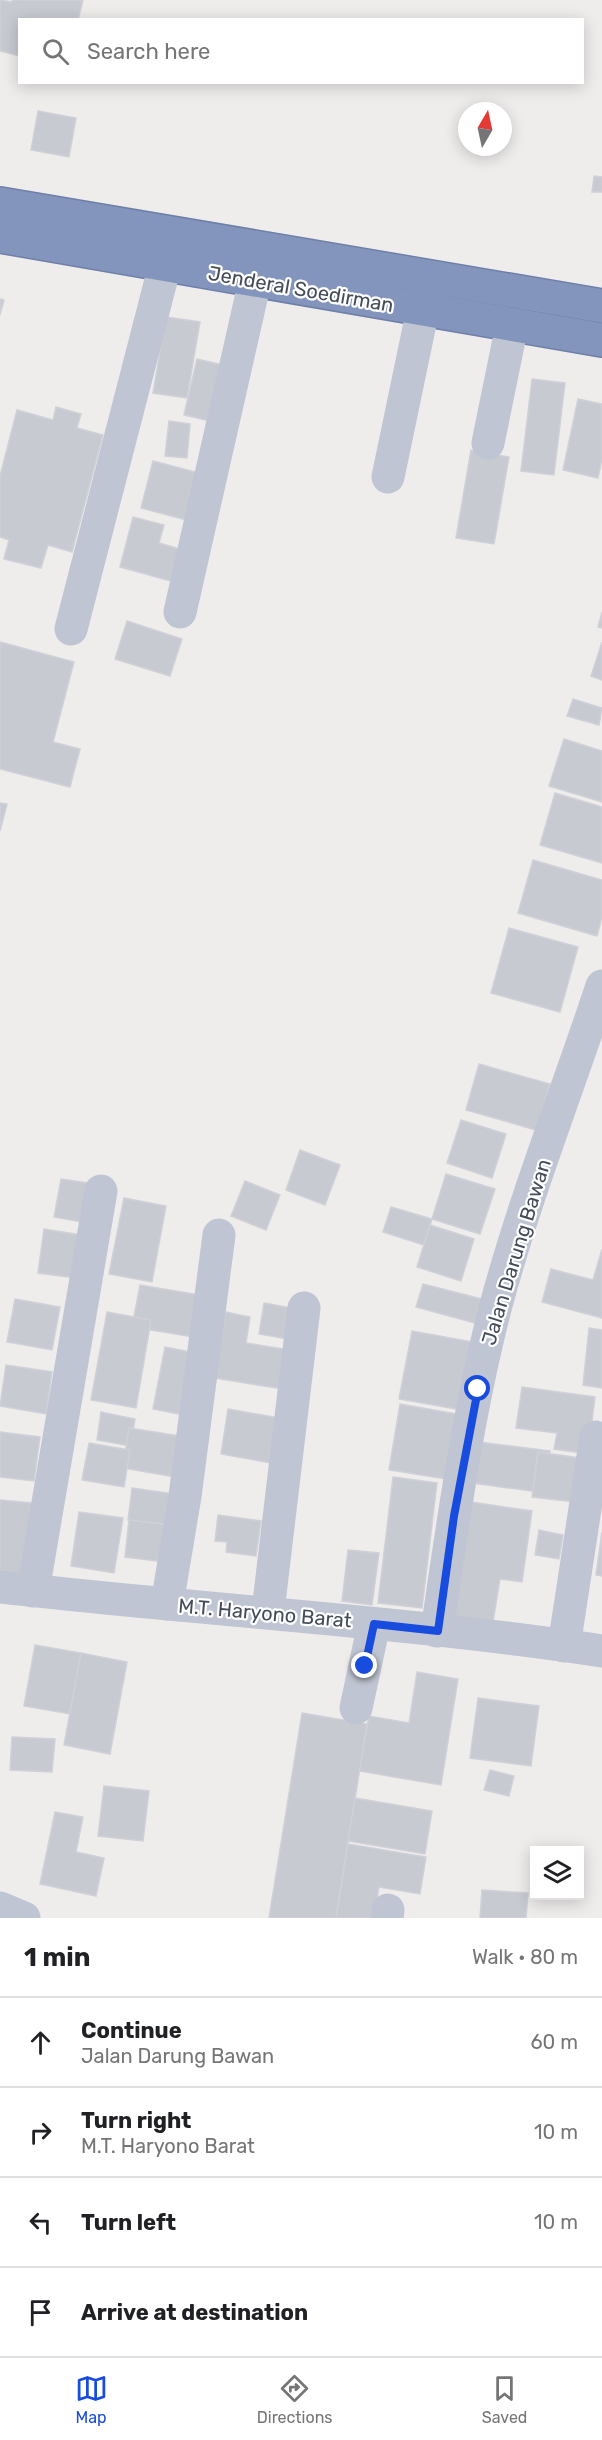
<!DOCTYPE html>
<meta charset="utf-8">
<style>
body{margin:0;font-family:Rubik,sans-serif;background:#f6f6f6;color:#202124}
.controls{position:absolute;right:18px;bottom:18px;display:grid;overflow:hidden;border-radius:0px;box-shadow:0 3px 15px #0003}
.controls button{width:54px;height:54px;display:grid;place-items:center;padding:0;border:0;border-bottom:2px solid #e0e0e0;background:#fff;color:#202124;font:30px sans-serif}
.compass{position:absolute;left:458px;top:102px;width:54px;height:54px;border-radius:50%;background:#fff;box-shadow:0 3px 15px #0003;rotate:9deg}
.stop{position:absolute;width:18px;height:18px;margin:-14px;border:4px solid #174cde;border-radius:50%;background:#fff}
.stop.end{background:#174cde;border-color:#fff;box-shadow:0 2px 6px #0008}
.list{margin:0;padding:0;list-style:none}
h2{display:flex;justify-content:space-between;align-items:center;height:78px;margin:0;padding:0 24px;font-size:26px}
h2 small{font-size:20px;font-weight:400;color:#757577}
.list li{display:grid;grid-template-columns:39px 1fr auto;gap:18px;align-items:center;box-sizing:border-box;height:90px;padding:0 24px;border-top:2px solid #e0e0e0}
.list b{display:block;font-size:22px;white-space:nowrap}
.list p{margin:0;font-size:20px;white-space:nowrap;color:#757577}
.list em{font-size:20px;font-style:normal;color:#757577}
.icon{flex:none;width:33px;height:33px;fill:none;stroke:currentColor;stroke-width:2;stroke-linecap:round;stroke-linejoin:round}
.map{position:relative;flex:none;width:602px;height:1918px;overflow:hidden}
.search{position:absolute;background:#fff;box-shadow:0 3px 15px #0003;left:18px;right:18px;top:18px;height:66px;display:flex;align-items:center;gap:15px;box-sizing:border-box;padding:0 21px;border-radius:0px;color:#757577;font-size:22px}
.sheet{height:438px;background:#fff}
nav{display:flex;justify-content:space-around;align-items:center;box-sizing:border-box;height:84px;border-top:2px solid #e0e0e0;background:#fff;font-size:16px;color:#757577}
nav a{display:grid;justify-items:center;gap:3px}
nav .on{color:#174cde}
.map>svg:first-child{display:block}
</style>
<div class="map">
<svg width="602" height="1918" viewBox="0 0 602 1918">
<rect width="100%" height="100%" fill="#efecec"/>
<!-- building -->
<g fill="#c8cad2" stroke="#d0d1d8" stroke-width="1.5">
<polygon points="0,0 12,2 12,0 83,0 78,20 20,20 20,56 0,51"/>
<polygon points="38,111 76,118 69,157 31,150"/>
<polygon points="594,176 602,177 602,192 592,192"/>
<polygon points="0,299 4,300 0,315"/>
<polygon points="166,317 200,322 187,398 153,393"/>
<polygon points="197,359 232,367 219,423 184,415"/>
<polygon points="532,379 565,383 554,475 521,471"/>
<polygon points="578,399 602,404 602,459 598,478 563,470"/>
<polygon points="56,407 81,414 77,428 103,435 72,552 48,545 41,568 4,559 9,540 0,537 0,476 17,410 53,420"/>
<polygon points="169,421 190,424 187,458 165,456"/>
<polygon points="471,450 509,457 494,544 456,538"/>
<polygon points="153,461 207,475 194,522 141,508"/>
<polygon points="133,517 164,525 159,543 187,551 178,583 120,567"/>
<polygon points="602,612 602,628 598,627"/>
<polygon points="127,621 182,639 170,676 115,659"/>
<polygon points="0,642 74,662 53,742 80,749 70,787 0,769"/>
<polygon points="602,642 602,680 591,676"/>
<polygon points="573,699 602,708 599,725 567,716"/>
<polygon points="564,739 602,751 602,802 549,786"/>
<polygon points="555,793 602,807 602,863 540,845"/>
<polygon points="0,803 7,804 0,831"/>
<polygon points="533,860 602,880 602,917 597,936 518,913"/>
<polygon points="509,928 578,947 560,1012 491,993"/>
<polygon points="479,1064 550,1084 536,1130 466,1110"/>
<polygon points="461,1120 506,1134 492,1178 447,1163"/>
<polygon points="300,1150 340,1165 325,1205 286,1190"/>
<polygon points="446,1174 495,1189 480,1234 432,1219"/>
<polygon points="61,1179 94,1184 87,1223 54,1217"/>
<polygon points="245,1181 280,1195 266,1230 231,1216"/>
<polygon points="124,1198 166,1206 152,1282 109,1274"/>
<polygon points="391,1207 432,1219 424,1245 383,1232"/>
<polygon points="430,1225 474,1239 461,1281 417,1267"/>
<polygon points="44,1229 81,1235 76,1278 38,1273"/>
<polygon points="602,1249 602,1318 542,1302 551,1269 593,1280"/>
<polygon points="423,1284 482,1299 475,1323 416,1307"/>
<polygon points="140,1285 200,1295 193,1337 132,1327"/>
<polygon points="15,1299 60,1307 52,1350 7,1342"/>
<polygon points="264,1303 292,1308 287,1339 259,1334"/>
<polygon points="107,1312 151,1320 136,1408 91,1400"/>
<polygon points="226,1312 250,1317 246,1343 290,1350 283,1389 214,1378"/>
<polygon points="589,1328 602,1330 602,1388 583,1385"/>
<polygon points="412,1331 473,1342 461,1410 399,1399"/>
<polygon points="165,1347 191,1352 179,1414 153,1409"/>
<polygon points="6,1365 52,1372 46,1414 0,1406"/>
<polygon points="522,1387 595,1397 588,1454 554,1449 557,1433 516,1428"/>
<polygon points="400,1404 457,1414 446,1479 389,1470"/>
<polygon points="228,1409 285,1419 277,1464 221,1454"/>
<polygon points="101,1412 135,1419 130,1446 97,1440"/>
<polygon points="129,1428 186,1437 180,1478 123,1468"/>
<polygon points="0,1432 40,1437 34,1481 0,1477"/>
<polygon points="479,1442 550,1451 545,1493 473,1483"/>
<polygon points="89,1443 130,1450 124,1487 82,1480"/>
<polygon points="538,1452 580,1458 575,1502 532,1497"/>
<polygon points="393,1477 437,1483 422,1608 378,1603"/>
<polygon points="132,1488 174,1494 170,1525 128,1520"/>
<polygon points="0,1500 33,1503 27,1575 0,1572"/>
<polygon points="471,1502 532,1511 522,1582 500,1579 493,1622 454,1617"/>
<polygon points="79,1512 123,1518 114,1573 71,1566"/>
<polygon points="218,1515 261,1521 256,1556 226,1552 227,1542 215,1541"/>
<polygon points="129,1520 170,1525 165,1562 125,1557"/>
<polygon points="539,1530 563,1535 559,1559 535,1555"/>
<polygon points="602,1532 602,1576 596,1575"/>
<polygon points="348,1550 379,1553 372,1605 342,1601"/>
<polygon points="35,1645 81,1653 70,1714 24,1706"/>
<polygon points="81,1653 127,1662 110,1754 64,1745"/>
<polygon points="417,1672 458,1679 441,1785 359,1771 369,1716 409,1723"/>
<polygon points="478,1698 539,1706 531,1766 470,1758"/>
<polygon points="302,1713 367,1724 336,1918 269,1918"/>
<polygon points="12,1737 55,1739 52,1772 10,1770"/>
<polygon points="490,1770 514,1776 509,1796 484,1790"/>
<polygon points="104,1786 149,1791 143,1841 98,1836"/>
<polygon points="355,1798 432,1811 425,1854 348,1841"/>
<polygon points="55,1812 83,1817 76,1852 104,1858 96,1896 40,1884"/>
<polygon points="348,1844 426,1857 420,1894 379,1887 374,1918 336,1918"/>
<polygon points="482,1890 528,1893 526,1918 480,1918"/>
</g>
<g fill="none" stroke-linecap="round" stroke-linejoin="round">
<!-- highway casing -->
<g stroke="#6e80a8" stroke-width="36">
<g id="highway">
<polyline points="0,204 602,306"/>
<polyline points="0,236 602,340"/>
</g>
</g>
<!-- minor -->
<g stroke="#bfc5d2" stroke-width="33">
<polyline points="488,443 512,325"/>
<polyline points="388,477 423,309"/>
<polyline points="180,612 255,281"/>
<polyline points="71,629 165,265"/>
<path d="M 0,1587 C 200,1610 402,1621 602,1651"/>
<polyline points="33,1591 101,1191"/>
<polyline points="167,1604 185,1496 219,1235"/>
<polyline points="268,1611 304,1308"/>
<path d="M 437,1631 C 453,1522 468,1412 496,1305 C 525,1197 567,1092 602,986"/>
<polyline points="564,1646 596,1437"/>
<polyline points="356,1708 374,1624"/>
<polyline points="0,1908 24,1918"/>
<polyline points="387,1918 388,1910"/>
</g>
<!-- highway -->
<use href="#highway" stroke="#8395bc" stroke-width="33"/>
</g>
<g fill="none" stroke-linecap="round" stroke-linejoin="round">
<!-- route -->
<polyline stroke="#174cde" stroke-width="8" points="365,1666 374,1624 438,1631 454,1516 478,1389"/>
</g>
<g text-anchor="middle" stroke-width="4.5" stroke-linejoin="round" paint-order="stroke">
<!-- street labels -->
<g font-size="20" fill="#444c59" stroke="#fff">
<text transform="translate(301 289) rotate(10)" y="7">Jenderal Soedirman</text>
<text transform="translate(516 1252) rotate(-73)" y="7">Jalan Darung Bawan</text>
<text transform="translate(265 1613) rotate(5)" y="7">M.T. Haryono Barat</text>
</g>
</g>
</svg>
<div class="controls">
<button><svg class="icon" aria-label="layers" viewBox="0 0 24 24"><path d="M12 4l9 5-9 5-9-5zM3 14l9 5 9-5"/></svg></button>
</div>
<svg class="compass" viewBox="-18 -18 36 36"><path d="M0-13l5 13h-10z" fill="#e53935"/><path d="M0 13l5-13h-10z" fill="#757577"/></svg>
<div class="stop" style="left:478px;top:1389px"></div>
<div class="stop end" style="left:365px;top:1666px"></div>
<div class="search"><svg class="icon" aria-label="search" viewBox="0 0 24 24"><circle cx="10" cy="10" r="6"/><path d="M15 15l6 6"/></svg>Search here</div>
</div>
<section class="sheet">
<h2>1 min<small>Walk · 80 m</small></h2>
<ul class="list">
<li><svg class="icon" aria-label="ahead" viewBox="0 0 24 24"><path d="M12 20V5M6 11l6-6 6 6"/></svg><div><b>Continue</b><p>Jalan Darung Bawan</p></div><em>60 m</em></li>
<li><svg class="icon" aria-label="right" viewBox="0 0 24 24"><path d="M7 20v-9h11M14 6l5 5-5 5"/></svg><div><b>Turn right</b><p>M.T. Haryono Barat</p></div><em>10 m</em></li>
<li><svg class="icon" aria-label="left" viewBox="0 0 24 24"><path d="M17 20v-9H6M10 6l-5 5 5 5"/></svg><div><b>Turn left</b></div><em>10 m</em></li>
<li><svg class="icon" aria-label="arrive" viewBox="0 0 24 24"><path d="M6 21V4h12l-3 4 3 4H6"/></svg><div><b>Arrive at destination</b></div></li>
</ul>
</section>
<nav>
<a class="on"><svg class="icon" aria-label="map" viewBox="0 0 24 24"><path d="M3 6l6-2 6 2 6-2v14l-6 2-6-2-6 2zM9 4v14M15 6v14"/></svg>Map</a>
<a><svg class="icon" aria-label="directions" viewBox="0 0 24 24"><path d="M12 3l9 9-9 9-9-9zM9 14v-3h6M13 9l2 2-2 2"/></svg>Directions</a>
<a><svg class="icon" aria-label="saved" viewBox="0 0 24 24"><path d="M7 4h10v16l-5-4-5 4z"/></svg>Saved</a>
</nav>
